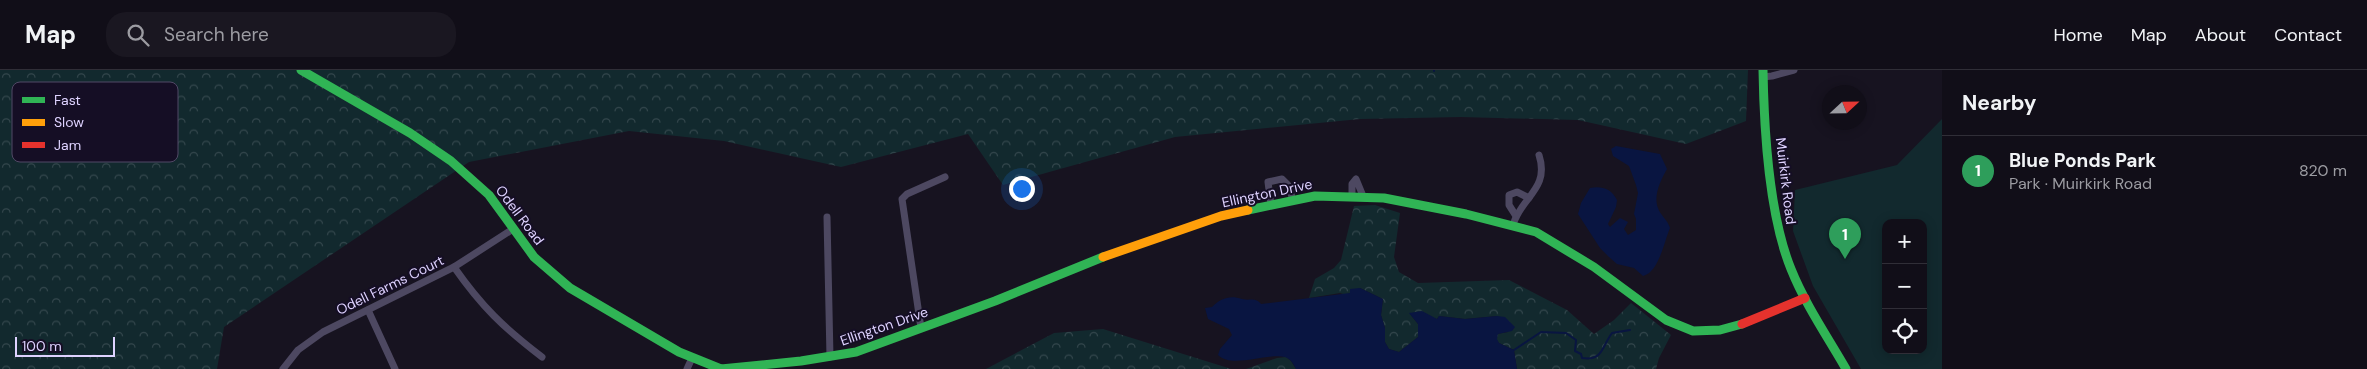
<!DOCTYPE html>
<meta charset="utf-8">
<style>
body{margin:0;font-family:"DM Sans",sans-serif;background:#1a1721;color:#f1f3f6}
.controls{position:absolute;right:15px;bottom:15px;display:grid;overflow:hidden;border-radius:10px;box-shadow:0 2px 12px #0003}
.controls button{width:45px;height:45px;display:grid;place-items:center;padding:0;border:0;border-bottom:1px solid #302e37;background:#110e18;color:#f1f3f6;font:25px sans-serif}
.compass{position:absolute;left:1822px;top:15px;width:45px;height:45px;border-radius:50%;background:#110e18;box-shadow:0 2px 12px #0003;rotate:68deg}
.scale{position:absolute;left:15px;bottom:12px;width:100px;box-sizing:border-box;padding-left:5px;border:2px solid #ded2ff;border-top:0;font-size:14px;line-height:18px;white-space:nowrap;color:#ded2ff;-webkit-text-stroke:4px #150e25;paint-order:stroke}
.you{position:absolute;left:1021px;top:118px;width:18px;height:18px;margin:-12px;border:4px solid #fff;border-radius:50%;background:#1a73e8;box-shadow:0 0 0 8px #1a73e833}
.badge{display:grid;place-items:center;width:32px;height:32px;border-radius:50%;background:#988fb1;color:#fff;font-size:16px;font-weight:700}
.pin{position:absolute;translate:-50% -41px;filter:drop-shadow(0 1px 2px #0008)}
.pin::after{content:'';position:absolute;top:26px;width:18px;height:15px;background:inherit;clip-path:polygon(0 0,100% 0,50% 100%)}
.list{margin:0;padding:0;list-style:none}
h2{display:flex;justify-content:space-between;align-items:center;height:65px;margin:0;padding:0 20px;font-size:21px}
h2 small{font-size:16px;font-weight:400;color:#9c9ca2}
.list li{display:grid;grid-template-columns:32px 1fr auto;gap:15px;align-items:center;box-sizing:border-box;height:70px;padding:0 20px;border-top:1px solid #302e37}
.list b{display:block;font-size:19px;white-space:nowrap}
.list p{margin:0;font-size:16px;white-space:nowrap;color:#9c9ca2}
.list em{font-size:16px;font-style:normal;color:#9c9ca2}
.icon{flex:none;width:28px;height:28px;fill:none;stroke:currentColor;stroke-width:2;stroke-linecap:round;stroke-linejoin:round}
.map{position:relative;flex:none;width:1942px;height:299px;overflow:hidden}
header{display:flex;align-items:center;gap:30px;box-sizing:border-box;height:70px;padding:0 25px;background:#110e18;border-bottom:1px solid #302e37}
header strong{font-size:24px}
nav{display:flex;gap:28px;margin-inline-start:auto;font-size:18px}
.search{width:350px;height:45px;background:#1a1721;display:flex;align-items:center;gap:12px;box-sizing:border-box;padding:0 18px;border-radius:20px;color:#9c9ca2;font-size:19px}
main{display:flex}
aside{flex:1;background:#110e18}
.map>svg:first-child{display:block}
</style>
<header>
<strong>Map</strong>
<div class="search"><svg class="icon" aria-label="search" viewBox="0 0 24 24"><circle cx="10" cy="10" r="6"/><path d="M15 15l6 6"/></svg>Search here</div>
<nav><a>Home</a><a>Map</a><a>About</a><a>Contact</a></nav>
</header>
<main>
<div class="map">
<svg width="1942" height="299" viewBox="0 0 1942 299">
<defs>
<pattern id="forest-crowns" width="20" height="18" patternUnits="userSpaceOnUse" patternTransform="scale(1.25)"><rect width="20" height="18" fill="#12292e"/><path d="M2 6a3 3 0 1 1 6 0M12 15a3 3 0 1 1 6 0" fill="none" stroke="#34474d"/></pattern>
</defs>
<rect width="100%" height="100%" fill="#171320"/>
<!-- green -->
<path fill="#12292e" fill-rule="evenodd" d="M 1942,49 L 1942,299 L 1861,299 L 1813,216 L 1793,161 L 1795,120 L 1897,95 ZM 1886,153 L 1923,153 L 1923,280 L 1886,280 Z"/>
<!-- forest -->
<g fill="url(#forest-crowns)">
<polygon points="0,0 1748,0 1746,51 1686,74 1578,50 1461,47 1360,49 1175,67 1003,115 968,64 841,97 724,71 629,61 469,92 224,257 217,299 0,299"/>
<polygon points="1375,135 1400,143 1394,187 1399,202 1418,213 1509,210 1567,240 1594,264 1614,250 1631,233 1671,265 1659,288 1656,299 1517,299 1514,280 1499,273 1496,269 1497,264 1508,262 1497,246 1465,249 1439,246 1437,249 1410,244 1418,254 1418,267 1399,282 1389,279 1385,272 1385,258 1381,245 1383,229 1360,218 1346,225 1340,223 1309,228 1315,209 1334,198 1341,190 1354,136"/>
<polygon points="1103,259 1225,297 1231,299 986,299 1054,263"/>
<polygon points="1286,287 1291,291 1296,299 1246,299 1277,288"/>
</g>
<!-- water -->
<g fill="#091541">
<path d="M 1616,76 L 1660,84 L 1667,99 C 1661,110 1653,125 1658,138 C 1660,145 1668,150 1670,158 C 1664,172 1659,202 1643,206 L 1634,198 L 1617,194 L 1609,187 L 1600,178 L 1578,144 L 1581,133 L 1590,118 C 1601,116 1611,118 1617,130 L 1616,137 L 1608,154 L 1610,157 L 1620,148 L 1628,152 L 1624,159 L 1628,165 L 1636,160 L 1636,149 L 1634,144 L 1638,123 L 1636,115 L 1629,96 L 1613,86 L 1611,79 Z"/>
<path d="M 1360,218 L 1383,229 L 1381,245 L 1385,258 L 1385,272 L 1389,279 L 1399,282 L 1418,267 L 1418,254 L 1409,243 L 1422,241 L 1437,249 L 1439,246 L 1465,249 L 1497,246 L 1505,247 L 1515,257 L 1512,261 L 1498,264 L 1497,269 L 1499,273 L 1514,280 L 1517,299 L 1296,299 C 1294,295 1291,289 1285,287 C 1266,283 1232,299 1218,285 L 1220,279 L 1232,265 L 1229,259 L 1208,249 L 1205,238 L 1212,237 C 1221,228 1230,225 1242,229 C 1250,231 1255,227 1261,234 L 1350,223 L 1350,219 Z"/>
</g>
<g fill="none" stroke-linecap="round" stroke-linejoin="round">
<!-- stream -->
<g stroke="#091541" stroke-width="2">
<polyline points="1434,1 1434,0"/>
<path d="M 1514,280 L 1541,262 L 1566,263 L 1576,270 L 1575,281 L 1581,284 L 1582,288 C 1603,291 1601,278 1612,263 L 1630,260"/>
</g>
<!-- street -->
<g stroke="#4d4861" stroke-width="7">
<polyline points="1763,7 1772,6 1794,0"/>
<polyline points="1352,126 1352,114 1356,109 1363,126"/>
<polyline points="1271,135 1268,112 1282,109 1288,115 1293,130"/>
<polyline points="1516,146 1509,135 1509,125 1517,122 1529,128"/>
<polyline points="827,147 830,287"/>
<path d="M 1513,155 C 1521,127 1550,119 1539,85"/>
<path d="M 454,197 C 482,237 503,257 542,287"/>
<polyline points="368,240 395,299"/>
<polyline points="921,258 902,129 907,124 945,107"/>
<polyline points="283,299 298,280 323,262 454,197 513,159"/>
<polyline points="687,299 692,288"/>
</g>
<!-- fast -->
<g stroke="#30b455" stroke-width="9">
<polyline points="301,0 410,63 451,91 489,125 534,187 570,218 679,282 721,299"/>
<path d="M 1763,0 C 1764,58 1769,145 1791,199 C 1805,234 1827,266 1846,299"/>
<polyline points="1248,140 1315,126 1384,128 1466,144 1536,162 1594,197 1666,250 1693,261 1720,260 1742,254"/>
<polyline points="721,299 801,291 856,282 995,231 1103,187"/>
</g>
<!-- slow -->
<polyline stroke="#ff9f0a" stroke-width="9" points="1103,187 1221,146 1248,140"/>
<!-- jam -->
<polyline stroke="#e5322d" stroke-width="9" points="1742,254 1805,228"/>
</g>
<g text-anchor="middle" stroke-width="4" stroke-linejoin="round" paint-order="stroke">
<!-- street labels -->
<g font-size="14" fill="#ded2ff" stroke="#150e25">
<text transform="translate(1786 111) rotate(83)" y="5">Muirkirk Road</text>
<text transform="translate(1267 123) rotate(-12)" y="5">Ellington Drive</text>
<text transform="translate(520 145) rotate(53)" y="5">Odell Road</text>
<text transform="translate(390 215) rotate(-26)" y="5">Odell Farms Court</text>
<text transform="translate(884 256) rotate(-19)" y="5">Ellington Drive</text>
</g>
</g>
<!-- legend -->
<rect x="12" y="12" width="166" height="80" rx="8" fill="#150e25" stroke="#514966" stroke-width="1"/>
<rect x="22" y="27" width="23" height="6" fill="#30b455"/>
<rect x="22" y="49" width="23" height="7" fill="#ff9f0a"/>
<rect x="22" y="72" width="23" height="6" fill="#e5322d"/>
<g font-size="14" fill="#ded2ff">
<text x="54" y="35">Fast</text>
<text x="54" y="57">Slow</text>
<text x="54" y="80">Jam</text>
</g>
</svg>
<div class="controls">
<button>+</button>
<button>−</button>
<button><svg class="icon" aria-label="locate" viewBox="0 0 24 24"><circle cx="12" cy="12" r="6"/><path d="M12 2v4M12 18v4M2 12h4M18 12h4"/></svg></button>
</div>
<svg class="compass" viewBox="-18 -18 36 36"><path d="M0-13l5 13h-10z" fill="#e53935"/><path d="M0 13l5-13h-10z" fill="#9c9ca2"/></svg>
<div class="scale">100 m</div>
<div class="you"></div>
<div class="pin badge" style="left:1845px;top:189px;background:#2e9e5b">1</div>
</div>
<aside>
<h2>Nearby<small></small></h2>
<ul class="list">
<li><span class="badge" style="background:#2e9e5b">1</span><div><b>Blue Ponds Park</b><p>Park · Muirkirk Road</p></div><em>820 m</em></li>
</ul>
</aside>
</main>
